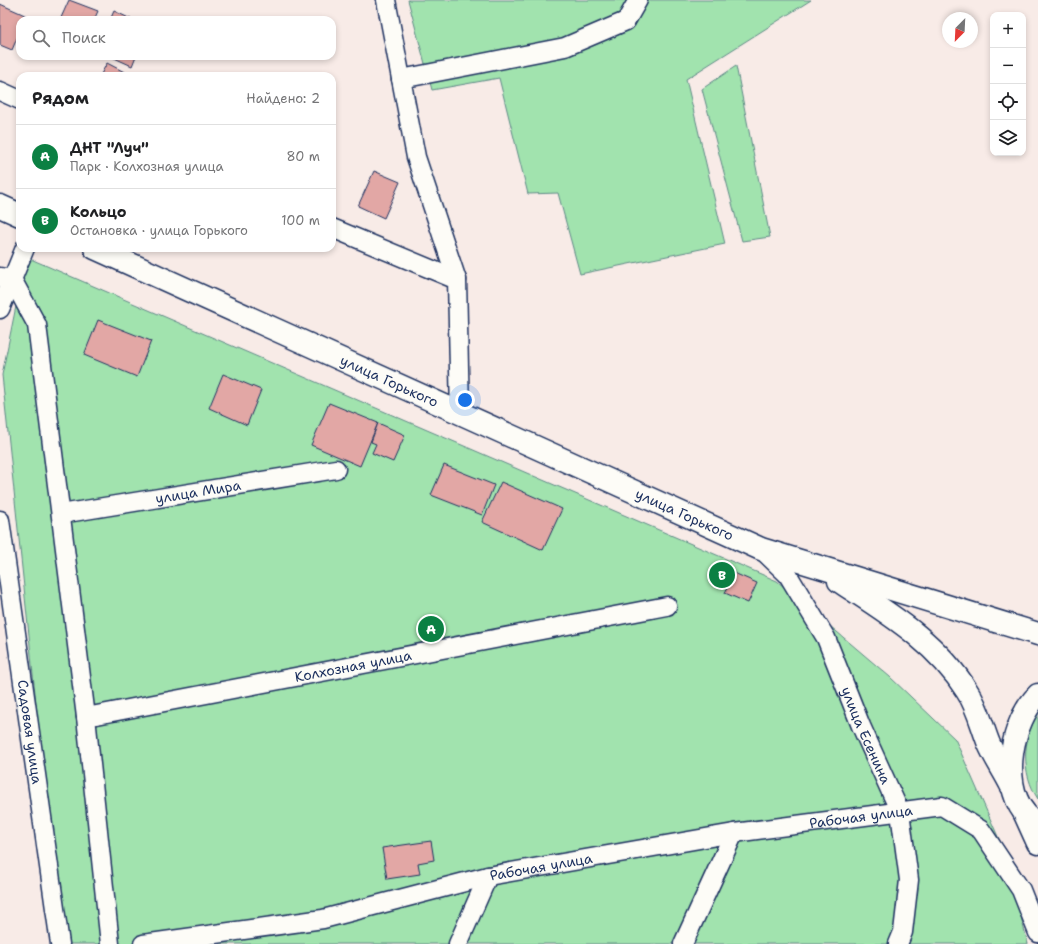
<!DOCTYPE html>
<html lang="ru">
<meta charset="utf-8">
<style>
body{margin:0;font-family:"Shantell Sans",sans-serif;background:#f6f6f6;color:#202124}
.controls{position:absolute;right:12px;top:12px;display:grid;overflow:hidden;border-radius:8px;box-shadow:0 2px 6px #0003}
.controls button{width:36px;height:36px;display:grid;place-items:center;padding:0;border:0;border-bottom:1px solid #e0e0e0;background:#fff;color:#202124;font:20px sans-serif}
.compass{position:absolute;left:942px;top:12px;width:36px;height:36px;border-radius:50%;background:#fff;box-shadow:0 2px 6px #0003;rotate:204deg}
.you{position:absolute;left:465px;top:400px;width:14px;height:14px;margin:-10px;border:3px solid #fff;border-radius:50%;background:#1a73e8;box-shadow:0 0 0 6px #1a73e833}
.badge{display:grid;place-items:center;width:26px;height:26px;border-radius:50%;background:#0b8043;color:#fff;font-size:13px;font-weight:700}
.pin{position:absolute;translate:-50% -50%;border:2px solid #fff;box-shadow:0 1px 4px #0006}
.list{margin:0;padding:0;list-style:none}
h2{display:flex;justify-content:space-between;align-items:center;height:52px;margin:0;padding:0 16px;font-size:17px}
h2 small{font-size:13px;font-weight:400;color:#757577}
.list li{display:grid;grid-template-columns:26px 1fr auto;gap:12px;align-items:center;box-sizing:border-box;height:64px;padding:0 16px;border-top:1px solid #e0e0e0}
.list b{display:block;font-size:15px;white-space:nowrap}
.list p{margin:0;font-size:13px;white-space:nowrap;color:#757577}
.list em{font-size:13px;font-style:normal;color:#757577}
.icon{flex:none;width:22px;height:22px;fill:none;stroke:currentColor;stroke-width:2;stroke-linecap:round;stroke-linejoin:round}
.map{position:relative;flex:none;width:1038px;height:944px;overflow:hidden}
.search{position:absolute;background:#fff;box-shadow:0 2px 6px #0003;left:16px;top:16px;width:320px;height:44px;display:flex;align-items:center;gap:10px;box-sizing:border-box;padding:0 14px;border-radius:12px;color:#757577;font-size:15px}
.panel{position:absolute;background:#fff;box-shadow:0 2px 6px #0003;left:16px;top:72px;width:320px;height:180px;border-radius:12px}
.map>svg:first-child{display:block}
</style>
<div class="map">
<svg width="1038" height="944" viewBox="0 0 1038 944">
<rect width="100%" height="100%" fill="#f8ebe7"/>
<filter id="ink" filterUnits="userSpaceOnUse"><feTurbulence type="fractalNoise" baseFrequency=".025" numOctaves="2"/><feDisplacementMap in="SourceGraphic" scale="8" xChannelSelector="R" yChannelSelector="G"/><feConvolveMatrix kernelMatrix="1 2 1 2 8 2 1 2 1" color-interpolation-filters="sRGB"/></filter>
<g filter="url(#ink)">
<!-- green -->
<g fill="#a1e3ae" stroke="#5e8986">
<polygon points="408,0 811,0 686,79 725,244 580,274 558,193 528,194 499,78 432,90"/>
<polygon points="736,66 770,237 742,241 702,89"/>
<polygon points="26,257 777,581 890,677 955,739 1003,848 1028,944 61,944 2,375"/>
<path d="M 1038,714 L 1038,799 C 1021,773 1022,739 1038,714 Z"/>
</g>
<!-- building -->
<g fill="#e2a7a5" stroke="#1b2f5e">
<polygon points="69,0 98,11 94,20 60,20"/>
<polygon points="0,4 27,16 25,20 20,20 20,31 12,50 0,45"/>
<polygon points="114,11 133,20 110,20"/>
<polygon points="110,56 136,56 132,66"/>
<polygon points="107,63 132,76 100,76"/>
<polygon points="374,171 400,182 384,218 358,206"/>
<polygon points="98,320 151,341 137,377 84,355"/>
<polygon points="223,374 261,390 247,425 209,408"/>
<polygon points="329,403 378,423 360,466 311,445"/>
<polygon points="378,423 405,435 393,462 372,453 376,444 371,442"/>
<polygon points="444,465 494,485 482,515 431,495"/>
<polygon points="501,482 562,509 543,550 482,522"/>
<polygon points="734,573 757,583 748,603 725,593"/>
<polygon points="431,841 434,860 418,863 420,874 387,879 382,848"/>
</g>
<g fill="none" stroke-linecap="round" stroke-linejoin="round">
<!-- street casing -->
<g stroke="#1b2f5e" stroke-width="21">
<g id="street">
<polyline points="386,0 416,157 457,280"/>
<polyline points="401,79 565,47 626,21 638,0"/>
<polyline points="0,91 20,100"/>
<polyline points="332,228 457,280 460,413"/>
<polyline points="0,277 12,279 37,325 86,717 110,944"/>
<polyline points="0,309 25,248"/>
<path id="s1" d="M 61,514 L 336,469"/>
<path id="s2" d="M 0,520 L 60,944"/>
<path id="s3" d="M 762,550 L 788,575 L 826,638 L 861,726 L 900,812 L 909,880 L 903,932 L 898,944"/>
<path id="s4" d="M 86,717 L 667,606"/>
<path id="s5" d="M 143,944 L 323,919 L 488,876 L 734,833 L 942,806 L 981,830 L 1021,890 L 1038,933"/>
<polyline points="458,944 488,876"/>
<polyline points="683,944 734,833"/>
</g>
</g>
<!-- secondary casing -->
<g stroke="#1b2f5e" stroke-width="25">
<g id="secondary">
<polyline points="0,206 20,215"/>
<path id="s6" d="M 95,248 L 761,549 L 1038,634"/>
<path d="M 839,581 C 886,612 936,641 967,691 C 978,707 982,727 989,744 C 995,758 1004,771 1011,785"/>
<path d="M 1038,695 C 1012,721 1000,781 1024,812 C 1027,817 1034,821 1038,824"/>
<polyline points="1024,812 1038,843"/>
</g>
</g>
<!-- street -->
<use href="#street" stroke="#fdfcf7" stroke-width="18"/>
<!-- secondary -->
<use href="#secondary" stroke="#fdfcf7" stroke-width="22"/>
</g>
</g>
<g text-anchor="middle" stroke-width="3" stroke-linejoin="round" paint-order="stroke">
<!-- street labels -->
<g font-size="14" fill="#1b2f5e" stroke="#fdfcf7">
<text dy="5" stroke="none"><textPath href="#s6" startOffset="323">улица Горького</textPath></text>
<text dy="5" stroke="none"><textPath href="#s1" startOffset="139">улица Мира</textPath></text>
<text dy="5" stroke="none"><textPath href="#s6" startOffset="647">улица Горького</textPath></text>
<text dy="5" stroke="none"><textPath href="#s4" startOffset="272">Колхозная улица</textPath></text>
<text dy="5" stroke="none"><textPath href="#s2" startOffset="214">Садовая улица</textPath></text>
<text dy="5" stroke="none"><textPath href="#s3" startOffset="215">улица Есенина</textPath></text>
<text dy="5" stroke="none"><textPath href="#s5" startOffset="730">Рабочая улица</textPath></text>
<text dy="5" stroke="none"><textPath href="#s5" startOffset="406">Рабочая улица</textPath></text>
</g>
</g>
</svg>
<div class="controls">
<button>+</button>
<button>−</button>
<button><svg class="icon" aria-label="locate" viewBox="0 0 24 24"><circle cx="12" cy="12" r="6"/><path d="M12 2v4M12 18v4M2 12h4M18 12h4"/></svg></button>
<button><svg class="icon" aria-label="layers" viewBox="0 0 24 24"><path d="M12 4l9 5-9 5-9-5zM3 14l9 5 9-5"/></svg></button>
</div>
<svg class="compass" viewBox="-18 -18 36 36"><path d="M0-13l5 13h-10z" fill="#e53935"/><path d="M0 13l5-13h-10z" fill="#757577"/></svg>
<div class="you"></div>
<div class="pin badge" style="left:431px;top:629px">A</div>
<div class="pin badge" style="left:722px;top:575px">B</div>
<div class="search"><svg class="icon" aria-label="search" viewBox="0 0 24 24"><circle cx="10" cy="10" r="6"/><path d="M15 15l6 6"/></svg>Поиск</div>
<section class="panel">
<h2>Рядом<small>Найдено: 2</small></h2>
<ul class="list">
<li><span class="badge">A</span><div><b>ДНТ &quot;Луч&quot;</b><p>Парк · Колхозная улица</p></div><em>80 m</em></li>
<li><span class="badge">B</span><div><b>Кольцо</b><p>Остановка · улица Горького</p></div><em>100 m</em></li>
</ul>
</section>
</div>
